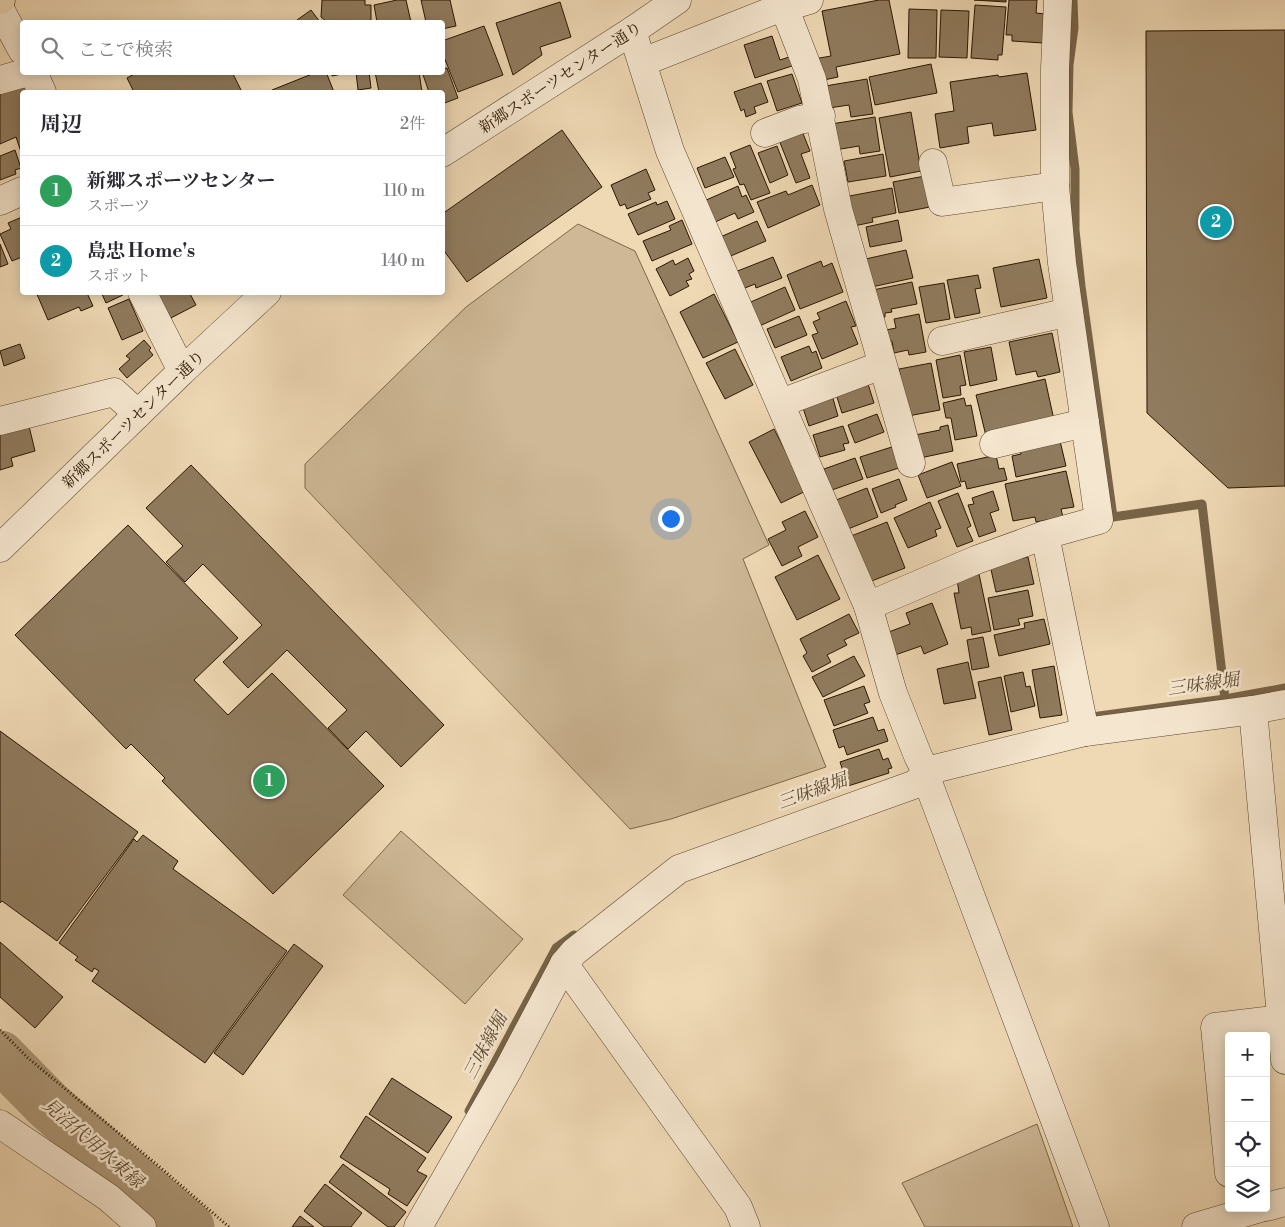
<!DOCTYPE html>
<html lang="ja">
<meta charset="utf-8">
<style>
body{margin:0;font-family:"Libre Bodoni","Noto Serif JP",serif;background:#f2f2f3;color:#2b2b33}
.controls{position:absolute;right:15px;bottom:15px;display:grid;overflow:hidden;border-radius:5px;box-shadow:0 2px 12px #0003}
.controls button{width:45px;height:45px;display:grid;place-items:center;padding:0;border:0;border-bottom:1px solid #e1e1e2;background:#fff;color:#2b2b33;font:25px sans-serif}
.you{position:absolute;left:670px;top:518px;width:18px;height:18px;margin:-12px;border:4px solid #fff;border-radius:50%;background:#1a73e8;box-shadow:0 0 0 8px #1a73e833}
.badge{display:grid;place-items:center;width:32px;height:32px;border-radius:50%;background:#8f2418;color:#fff;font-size:16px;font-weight:700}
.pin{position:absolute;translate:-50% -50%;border:2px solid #fff;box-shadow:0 1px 5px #0006}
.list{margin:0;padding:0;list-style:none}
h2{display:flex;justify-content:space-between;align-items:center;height:65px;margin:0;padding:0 20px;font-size:21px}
h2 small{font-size:16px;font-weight:400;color:#7c7c81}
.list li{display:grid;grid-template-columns:32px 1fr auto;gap:15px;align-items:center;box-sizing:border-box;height:70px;padding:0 20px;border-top:1px solid #e1e1e2}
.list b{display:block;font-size:19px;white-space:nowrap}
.list p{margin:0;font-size:16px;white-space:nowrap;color:#7c7c81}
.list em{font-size:16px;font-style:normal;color:#7c7c81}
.icon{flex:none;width:28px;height:28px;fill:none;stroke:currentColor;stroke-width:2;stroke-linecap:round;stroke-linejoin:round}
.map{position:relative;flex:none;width:1285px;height:1227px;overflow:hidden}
.search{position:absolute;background:#fff;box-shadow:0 2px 12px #0003;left:20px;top:20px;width:425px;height:55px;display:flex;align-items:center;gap:12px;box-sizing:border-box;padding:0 18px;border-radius:5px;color:#7c7c81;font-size:19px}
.panel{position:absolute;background:#fff;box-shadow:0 2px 12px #0003;left:20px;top:90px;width:425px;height:205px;border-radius:5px}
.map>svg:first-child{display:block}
</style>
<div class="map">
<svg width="1285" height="1227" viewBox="0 0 1285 1227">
<rect width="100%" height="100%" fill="#efd9b5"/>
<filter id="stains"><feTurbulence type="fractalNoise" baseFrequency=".004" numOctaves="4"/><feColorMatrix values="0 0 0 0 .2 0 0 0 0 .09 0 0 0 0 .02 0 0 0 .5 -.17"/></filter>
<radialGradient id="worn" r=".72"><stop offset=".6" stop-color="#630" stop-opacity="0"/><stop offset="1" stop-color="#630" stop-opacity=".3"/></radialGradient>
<!-- green -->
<g fill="#ceb896" stroke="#7c674b">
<polygon points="578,224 635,251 769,545 743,559 826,767 671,819 630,829 305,488 305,464 466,307"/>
<polygon points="401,831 523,939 465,1004 343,895"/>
<polygon points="1037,1124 1073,1227 925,1227 902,1183"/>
</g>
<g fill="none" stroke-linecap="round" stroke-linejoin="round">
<!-- stream -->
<g stroke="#786347" stroke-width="9">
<polyline points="1073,0 1074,28 1069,65 1068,112 1075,169 1075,230 1081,286 1113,517 1202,504 1225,699"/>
<polyline points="1084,719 1099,716 1225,699 1285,688"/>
<polyline points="469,1111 556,948 574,935"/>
</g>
<!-- river -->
<polyline stroke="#ac9777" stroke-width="51" points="0,1056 49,1106 189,1227"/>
</g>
<!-- building -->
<g fill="#907b5e" stroke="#2a1600">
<polygon points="322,0 365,0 365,5 371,5 371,22 327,22 321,17"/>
<polygon points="397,0 406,0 411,22 377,22 374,5"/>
<polygon points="421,0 450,0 456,26 442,29 442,22 426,22"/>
<polygon points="879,0 889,0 900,54 836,67 838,77 824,80 814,59 831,56 822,11"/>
<polygon points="974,0 1006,0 1006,2"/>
<polygon points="1009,0 1037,0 1036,13 1045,14 1043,43 1012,41 1012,35 1006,35"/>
<polygon points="560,2 571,37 540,47 542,55 513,75 496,23"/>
<polygon points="975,5 1006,7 1002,55 998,55 998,60 971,58"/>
<polygon points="909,9 937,10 936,58 908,58"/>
<polygon points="311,10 320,22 299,22 297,20"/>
<polygon points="941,10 969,11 967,58 939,57"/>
<polygon points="484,26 503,75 458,92 442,52 442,41"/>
<polygon points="1285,30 1285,486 1228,488 1147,413 1146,31"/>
<polygon points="772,36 780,60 792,56 795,65 755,78 744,45"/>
<polygon points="931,64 937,93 875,105 869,77"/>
<polygon points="447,68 458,98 442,104 442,92 429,92 422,72 442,72 442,69"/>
<polygon points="138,72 232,72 242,92 134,92 127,78"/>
<polygon points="317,72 326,72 334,92 273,92 272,90"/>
<polygon points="332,72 352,72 332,76"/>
<polygon points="356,72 369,72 371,88 358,90"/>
<polygon points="375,72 419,72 422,92 379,92"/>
<polygon points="1027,73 1036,130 994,136 992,123 967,127 969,143 940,148 935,114 954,111 950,82 998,75 999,77"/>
<polygon points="792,74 802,103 777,111 767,81"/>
<polygon points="26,79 32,92 22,92 22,155 16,137 0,144 0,89"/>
<polygon points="867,79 873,114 851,117 849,105 829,108 825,86"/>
<polygon points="761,83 768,102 754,107 756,113 746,117 744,109 741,111 734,92"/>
<polygon points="911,112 921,171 890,177 879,118"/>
<polygon points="875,117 880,151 860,154 859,146 835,150 831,124"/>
<polygon points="562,130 602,187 467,282 442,248 442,214"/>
<polygon points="802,131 810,151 801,154 810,178 796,183 779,140"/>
<polygon points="750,145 770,193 751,200 744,184 740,185 733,169 736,168 730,153"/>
<polygon points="777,146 788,175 770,183 758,153"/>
<polygon points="15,150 21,168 15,170 16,174 0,180 0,156"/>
<polygon points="883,154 886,176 848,182 844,161"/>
<polygon points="725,157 734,177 705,188 697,168"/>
<polygon points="646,169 655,190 648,193 651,199 627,209 625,204 620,206 611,185"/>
<polygon points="925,176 930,207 899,213 893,182"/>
<polygon points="812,185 820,205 768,228 757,202 786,191 788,195"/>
<polygon points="738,186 742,197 746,195 754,212 738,219 735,213 713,223 704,201"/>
<polygon points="892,188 896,213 872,218 873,222 854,226 844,197"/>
<polygon points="667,201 675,219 638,235 628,214 656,202 657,205"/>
<polygon points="22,217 22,257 12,261 0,234 11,229 8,223"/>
<polygon points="682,220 692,244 652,261 643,241 671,230 669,226"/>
<polygon points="898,220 902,241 870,247 866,227"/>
<polygon points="757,221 766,241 726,258 718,238"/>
<polygon points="0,244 8,264 0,267"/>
<polygon points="906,250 913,278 867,288 861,260"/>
<polygon points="773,257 782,278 756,288 755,284 740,290 730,274"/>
<polygon points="688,258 694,271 689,274 692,279 686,281 689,286 670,296 656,269 673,260 675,265"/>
<polygon points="1039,259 1047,298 1001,307 993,268"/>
<polygon points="821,261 823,267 832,263 843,292 800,309 787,275"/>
<polygon points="978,275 981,288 975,289 980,313 955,318 947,280"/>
<polygon points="912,282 917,304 891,309 892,312 885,313 885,317 879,318 868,291"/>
<polygon points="944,283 950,319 926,323 919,287"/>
<polygon points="785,287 795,310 755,328 744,305"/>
<polygon points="36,292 89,292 87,293 93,306 81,311 79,307 48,320"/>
<polygon points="101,292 122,292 123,295 106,303"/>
<polygon points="151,292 189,292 196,305 165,321"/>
<polygon points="714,294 738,342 703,358 680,312"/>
<polygon points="129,299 143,331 122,340 108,308"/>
<polygon points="846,301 856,326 851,327 858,344 822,359 812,335 818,333 813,322 820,319 817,313"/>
<polygon points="919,314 926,352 909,355 908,350 894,353 892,341 888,342 886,330 896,328 894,319"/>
<polygon points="799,316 807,335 775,348 767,329"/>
<polygon points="1052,333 1060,372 1038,377 1036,371 1016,375 1009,342"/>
<polygon points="144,340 151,348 149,350 153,355 127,378 119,369 130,359 126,356"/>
<polygon points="20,344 25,358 4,366 0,351"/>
<polygon points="809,346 812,353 816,351 822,368 791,381 781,357"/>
<polygon points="991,347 997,380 970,386 964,352"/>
<polygon points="735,349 753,385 725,399 706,363"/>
<polygon points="960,355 966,385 960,386 961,395 943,398 936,360"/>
<polygon points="931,363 940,410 908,416 899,369"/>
<polygon points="1045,379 1054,420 986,436 976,395"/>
<polygon points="868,384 874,403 842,413 836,394"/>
<polygon points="832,395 838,416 809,426 802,405"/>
<polygon points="964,398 966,406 971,405 977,436 955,440 951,418 946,418 943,403"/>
<polygon points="877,414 884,432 855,443 848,425"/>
<polygon points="948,425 953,451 920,458 915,435 940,430 940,427"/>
<polygon points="29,426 35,451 11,458 13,466 0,470 0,434"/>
<polygon points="843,426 849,443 843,444 845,450 820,457 813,435"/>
<polygon points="774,429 806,491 781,503 749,442"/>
<polygon points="1060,441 1066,466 1016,477 1012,456 1021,454 1020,450"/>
<polygon points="895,446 899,468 867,478 860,457"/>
<polygon points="996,455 999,469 1004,468 1007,480 967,489 965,481 961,482 957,464"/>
<polygon points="855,458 863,479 832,490 824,469"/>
<polygon points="952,462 961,486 927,498 918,475"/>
<polygon points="191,465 444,725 401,767 366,731 348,749 328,728 347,710 287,650 248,688 223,662 262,625 203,564 185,582 166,562 183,546 146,508"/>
<polygon points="1066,471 1074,507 1061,509 1063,517 1036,522 1035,517 1013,521 1005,484"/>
<polygon points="899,479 907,500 895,505 896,507 881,513 872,489"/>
<polygon points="867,488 878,517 843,531 831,502"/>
<polygon points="993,491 999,510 990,513 996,531 979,537 968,505 974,504 972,498"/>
<polygon points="958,493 971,526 967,528 973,541 957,547 938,501"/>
<polygon points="930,502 941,528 935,530 937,536 908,548 894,518"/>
<polygon points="805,511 818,537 798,547 802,556 782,566 768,539 786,530 782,522"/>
<polygon points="887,522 905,568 864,584 846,538"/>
<polygon points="128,525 238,638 194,680 228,715 272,673 384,786 273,894 162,781 165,778 131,744 126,749 15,635"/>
<polygon points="818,555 840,599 797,620 775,577"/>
<polygon points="1028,557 1034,584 996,592 990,565"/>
<polygon points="979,574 991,631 972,635 971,627 961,629 954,593 959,593 957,579"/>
<polygon points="1028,590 1033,616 1018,619 1020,625 994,630 988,598"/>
<polygon points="932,603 948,644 924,654 921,646 895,655 886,633 910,624 906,613"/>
<polygon points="849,614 859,633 844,640 847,645 827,655 831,662 812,672 803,656 807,653 800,639"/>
<polygon points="1044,619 1050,644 999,656 994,635 1025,628 1024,623"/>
<polygon points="983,637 989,667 972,670 967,640"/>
<polygon points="854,656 865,676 823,697 812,677"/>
<polygon points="968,662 976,698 944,704 937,669"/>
<polygon points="1054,666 1062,715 1040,718 1032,670"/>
<polygon points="1023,672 1026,687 1030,686 1035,706 1011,712 1004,676"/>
<polygon points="1001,677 1012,730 989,735 978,682"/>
<polygon points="864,686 870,702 864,704 868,713 834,726 824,700"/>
<polygon points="873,717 878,731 884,729 888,741 847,755 844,746 839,748 833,730"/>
<polygon points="0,731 138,832 57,941 2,901 0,903"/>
<polygon points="879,749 883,760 888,758 892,768 888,769 889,773 848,786 840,762"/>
<polygon points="143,835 178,861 173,869 287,951 205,1063 92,981 99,971 94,968 92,972 75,960 78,957 59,943 134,839 137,842"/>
<polygon points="0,942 63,997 35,1028 0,997"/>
<polygon points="294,944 323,966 243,1075 214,1053"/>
<polygon points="392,1078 452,1117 428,1153 369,1114"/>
<polygon points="366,1116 426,1158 417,1171 427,1176 407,1206 388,1194 390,1189 340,1157"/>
<polygon points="343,1164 406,1212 394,1227 388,1227 329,1182"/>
<polygon points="325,1184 362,1213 351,1227 324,1227 304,1211"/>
<polygon points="300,1216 314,1227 292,1227"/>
</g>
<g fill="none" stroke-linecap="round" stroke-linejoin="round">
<!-- minor casing -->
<g stroke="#5b472d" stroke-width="29">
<g id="minor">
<polyline points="784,7 812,79 838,209 911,463"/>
<polyline points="0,9 22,50"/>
<polyline points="632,31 670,151 868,606 893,693 918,756 924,768 926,777 1095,1227"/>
<polyline points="643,62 772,11 809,0"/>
<polyline points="33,72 42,92"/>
<polyline points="0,80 28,72"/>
<polyline points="765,133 799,120 821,116"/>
<polyline points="442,153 632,31 677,0"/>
<polyline points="933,163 942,202 1055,186"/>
<polyline points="0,201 22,191"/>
<polyline points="142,292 182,371"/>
<polyline points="942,341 1069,312"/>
<polyline points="781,403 882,365"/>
<polyline points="0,421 114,392 138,414"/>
<polyline points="994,444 1085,423"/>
<polyline points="1045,535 1085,732"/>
<polyline points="0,548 182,371 267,292"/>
<polyline points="868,606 976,560 1045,535 1099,520 1062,263 1055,186 1055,69 1058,0"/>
<polyline points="1253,710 1285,1060"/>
<polyline points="564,964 738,1207 746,1227"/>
<polyline points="0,1124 109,1198 142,1227"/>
<polyline points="1229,1173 1215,1027 1281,1019"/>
<polyline points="1266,1207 1285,1202"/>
<polyline points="418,1227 508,1070 564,964 574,952 679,869 913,785 938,768 1085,732 1253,710 1285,704"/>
<polyline points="1196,1227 1260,1208"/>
</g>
</g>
<!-- major casing -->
<g stroke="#2a1600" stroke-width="29">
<polyline id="major" points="0,0 1,0"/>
</g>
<!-- path -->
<polyline stroke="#2a1600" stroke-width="3" stroke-dasharray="1 2.5" stroke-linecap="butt" points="0,1030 28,1058 161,1168 229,1227"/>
<!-- minor -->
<use href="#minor" stroke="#f5e6cf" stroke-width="28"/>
<!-- major -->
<use href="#major" stroke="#efd9b5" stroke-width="28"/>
</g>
<g text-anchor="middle" stroke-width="5" stroke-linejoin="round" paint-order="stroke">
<!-- street labels -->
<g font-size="16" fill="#2a1600" stroke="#f5e6cf">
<text transform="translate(560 77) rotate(-33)" y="6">新郷スポーツセンター通り</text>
<text transform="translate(133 419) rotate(-44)" y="6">新郷スポーツセンター通り</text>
</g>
<!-- water labels -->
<g font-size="18" font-style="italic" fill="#5e4a30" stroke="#f5e6cf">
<text transform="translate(1203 684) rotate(-8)" y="6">三味線堀</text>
<text transform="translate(812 791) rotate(-20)" y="6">三味線堀</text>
<text transform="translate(485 1046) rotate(-62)" y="6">三味線堀</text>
<text transform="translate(93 1143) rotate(41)" y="6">見沼代用水東縁</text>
</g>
</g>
<rect width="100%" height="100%" filter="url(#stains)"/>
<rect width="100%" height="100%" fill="url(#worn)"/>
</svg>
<div class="controls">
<button>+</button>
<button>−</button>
<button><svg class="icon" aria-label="locate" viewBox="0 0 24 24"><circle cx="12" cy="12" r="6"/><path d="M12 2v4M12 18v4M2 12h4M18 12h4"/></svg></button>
<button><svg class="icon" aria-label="layers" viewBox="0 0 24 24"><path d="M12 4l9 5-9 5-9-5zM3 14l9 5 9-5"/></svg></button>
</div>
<div class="you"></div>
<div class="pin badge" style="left:269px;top:781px;background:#2e9e5b">1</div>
<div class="pin badge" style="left:1216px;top:222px;background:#0f9aa8">2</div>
<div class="search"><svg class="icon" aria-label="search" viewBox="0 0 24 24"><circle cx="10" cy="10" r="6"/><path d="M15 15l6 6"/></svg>ここで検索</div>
<section class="panel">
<h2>周辺<small>2件</small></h2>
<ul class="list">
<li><span class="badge" style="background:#2e9e5b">1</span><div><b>新郷スポーツセンター</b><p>スポーツ</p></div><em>110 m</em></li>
<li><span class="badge" style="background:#0f9aa8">2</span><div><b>島忠 Home's</b><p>スポット</p></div><em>140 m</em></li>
</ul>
</section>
</div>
